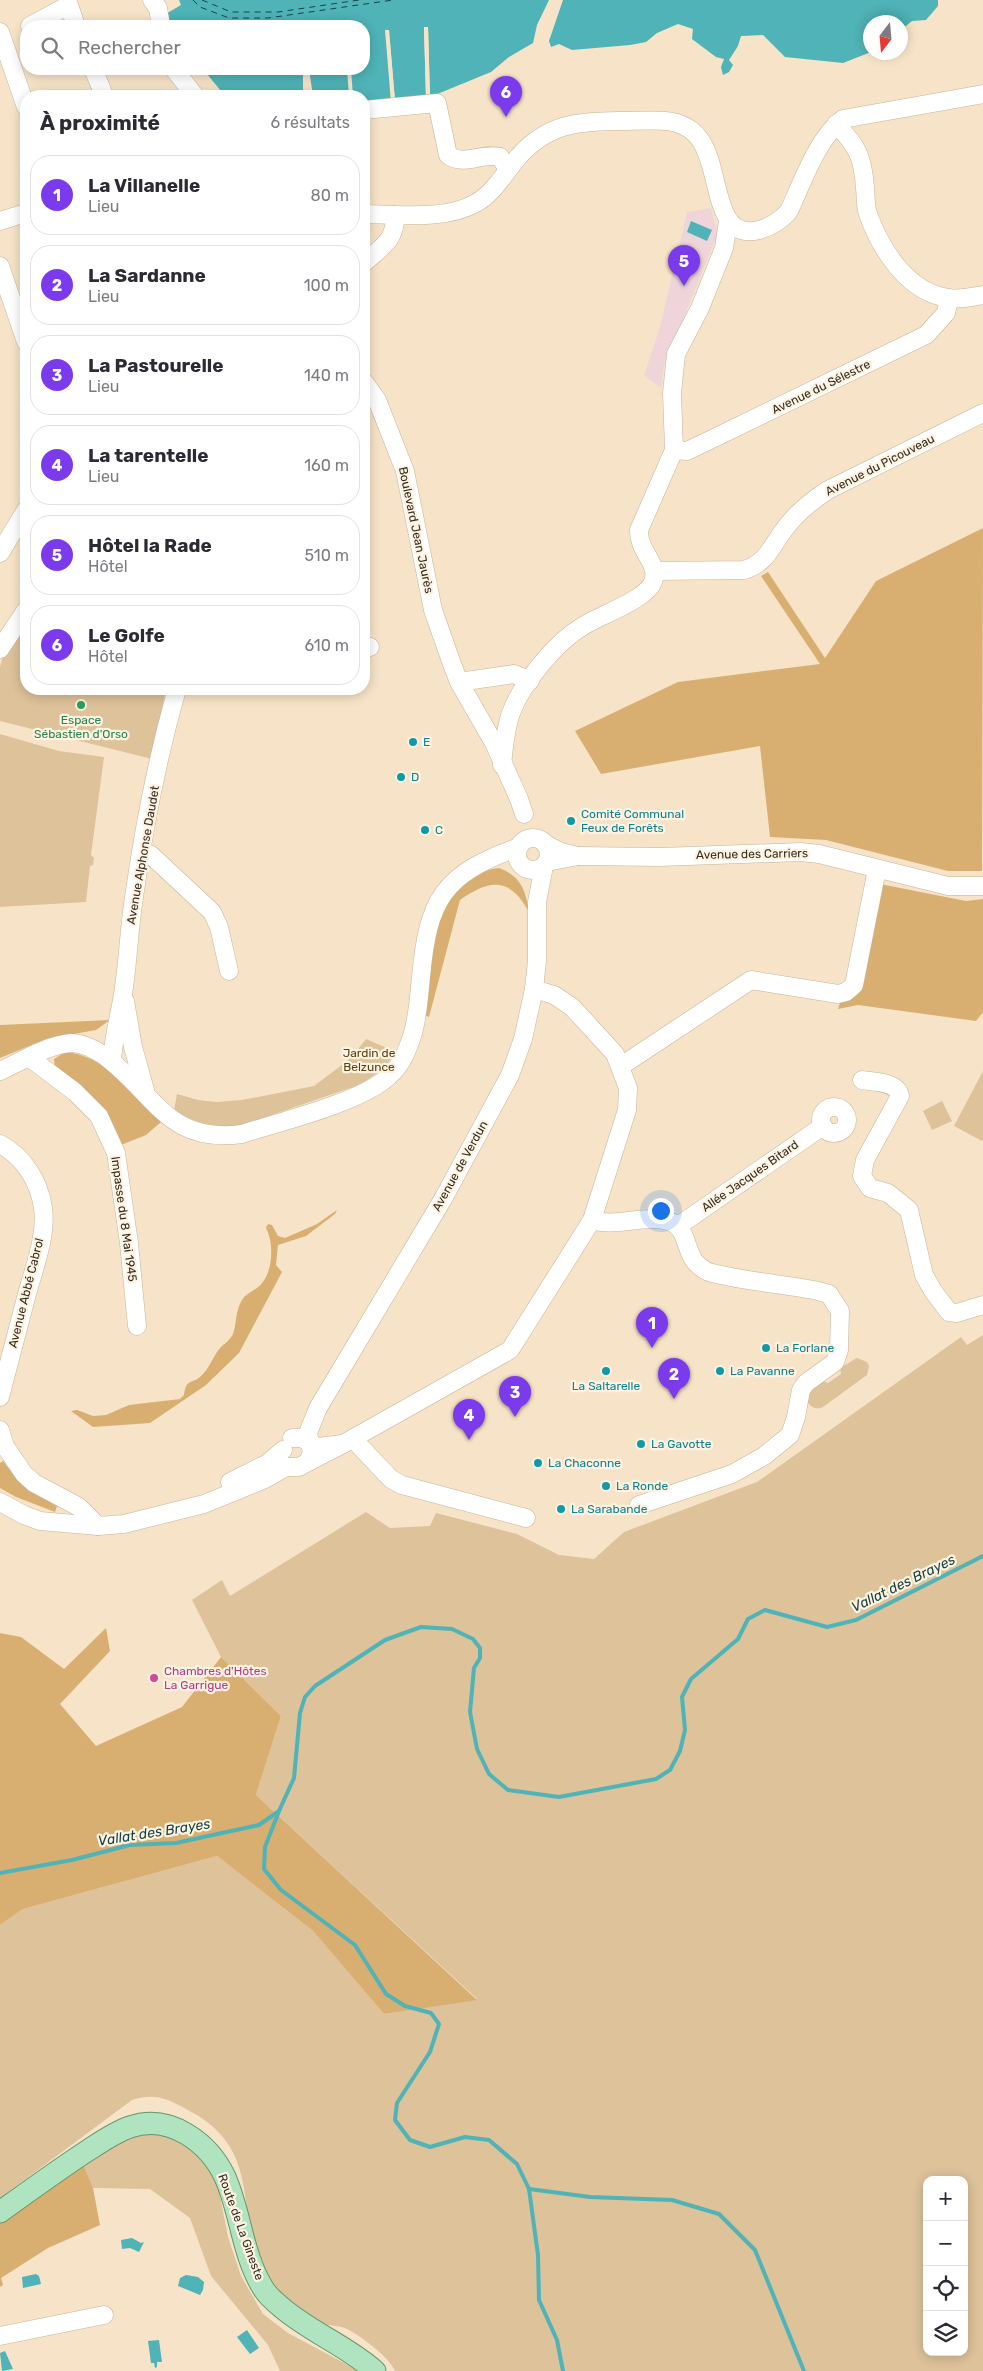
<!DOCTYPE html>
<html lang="fr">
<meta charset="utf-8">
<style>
body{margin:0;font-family:Rubik,sans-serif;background:#f2f2f3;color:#2b2b33}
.controls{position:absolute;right:15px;bottom:15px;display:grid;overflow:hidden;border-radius:10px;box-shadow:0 2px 12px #0003}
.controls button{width:45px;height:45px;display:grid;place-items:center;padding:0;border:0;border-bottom:1px solid #e1e1e2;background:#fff;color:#2b2b33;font:25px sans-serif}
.compass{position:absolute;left:863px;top:15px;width:45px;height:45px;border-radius:50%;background:#fff;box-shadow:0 2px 12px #0003;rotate:196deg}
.you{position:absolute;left:660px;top:1210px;width:18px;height:18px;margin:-12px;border:4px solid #fff;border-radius:50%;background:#1a73e8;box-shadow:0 0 0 8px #1a73e833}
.badge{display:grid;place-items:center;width:32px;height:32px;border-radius:50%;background:#7c3aed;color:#fff;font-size:16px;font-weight:700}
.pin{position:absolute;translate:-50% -41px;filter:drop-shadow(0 1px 2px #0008)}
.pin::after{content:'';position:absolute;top:26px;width:18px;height:15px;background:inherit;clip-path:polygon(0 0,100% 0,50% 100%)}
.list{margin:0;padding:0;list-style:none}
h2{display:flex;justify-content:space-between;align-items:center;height:65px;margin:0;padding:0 20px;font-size:21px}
h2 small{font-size:16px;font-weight:400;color:#7c7c81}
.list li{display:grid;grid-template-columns:32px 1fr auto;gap:15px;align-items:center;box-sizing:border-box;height:80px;margin:0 10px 10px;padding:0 10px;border:1px solid #e1e1e2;border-radius:20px}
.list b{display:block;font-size:19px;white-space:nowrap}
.list p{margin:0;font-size:16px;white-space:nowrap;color:#7c7c81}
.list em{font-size:16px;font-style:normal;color:#7c7c81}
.icon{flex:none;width:28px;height:28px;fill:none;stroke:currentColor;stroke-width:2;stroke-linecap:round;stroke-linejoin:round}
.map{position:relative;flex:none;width:983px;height:2371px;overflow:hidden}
.search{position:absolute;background:#fff;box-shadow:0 2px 12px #0003;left:20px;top:20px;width:350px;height:55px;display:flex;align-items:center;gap:12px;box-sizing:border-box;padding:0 18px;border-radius:20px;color:#7c7c81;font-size:19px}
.panel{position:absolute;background:#fff;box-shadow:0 2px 12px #0003;left:20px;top:90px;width:350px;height:605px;border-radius:20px}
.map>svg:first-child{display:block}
</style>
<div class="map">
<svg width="983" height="2371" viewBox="0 0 983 2371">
<rect width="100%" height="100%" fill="#f7e4c8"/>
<!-- commercial -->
<polygon fill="#efd5da" points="711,208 717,232 716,238 664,366 661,388 644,375 660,327 687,212"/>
<!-- green -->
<g fill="#ddc29a" fill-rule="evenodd">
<polygon points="19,631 26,634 26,689 166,689 152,759 0,721 0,667 4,651"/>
<polygon points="0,734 59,751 104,757 91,855 94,858 93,865 90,866 86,902 0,907"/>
<polygon points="366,1039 396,1052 382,1070 359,1085 239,1126 206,1126 190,1121 174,1111 177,1094 198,1100 216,1102 242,1100 314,1086 351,1058"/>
<polygon points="983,1071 983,1139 982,1141 954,1126"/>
<polygon points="942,1101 952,1121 932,1130 923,1111"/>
<path d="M 983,1335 L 983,2371 L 395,2371 C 389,2357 361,2336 347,2329 C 339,2325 329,2326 321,2323 C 301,2314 282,2296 270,2278 C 229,2217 269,2151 186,2109 C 166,2098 155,2093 132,2100 L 0,2198 L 0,1925 L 23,1909 L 217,1856 L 313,1931 L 384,2014 L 477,1999 L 256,1795 L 281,1716 L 221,1657 L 192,1600 L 222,1580 L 230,1596 L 366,1512 L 390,1528 L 430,1526 L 436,1513 L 517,1534 L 559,1555 L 594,1559 L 624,1532 L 757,1482 L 961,1337 L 967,1345 ZM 927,2180 L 964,2180 L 964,2352 L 927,2352 Z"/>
<path d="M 857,1358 L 867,1362 L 869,1366 L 867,1375 L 823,1407 C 815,1411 810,1406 806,1400 L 809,1391 L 823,1381 L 828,1383 L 841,1374 L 840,1368 Z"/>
<polygon points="151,2134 172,2137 197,2153 216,2176 228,2237 241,2276 263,2314 288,2333 359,2371 280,2371 268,2345 211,2276 190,2218 150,2189 93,2188 84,2166 125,2138"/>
</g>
<!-- forest -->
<g fill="#d8af71">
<polygon points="983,528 982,871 948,871 826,840 770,837 760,746 601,774 575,731 678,682 820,664 761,576 768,572 825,658 876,581"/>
<path d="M 499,868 C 521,876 526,891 529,912 C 510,877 490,879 460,900 L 429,1017 L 422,1014 C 428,965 424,913 468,881 C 478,874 487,869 499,868 Z"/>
<polygon points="880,884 966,901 983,899 983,1012 976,1021 858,1005 838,1009"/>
<polygon points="110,1020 96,1030 46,1039 0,1058 0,1025"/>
<path d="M 65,1052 C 106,1055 133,1094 161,1122 L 146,1135 L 121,1145 L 101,1105 L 55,1070 L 54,1059 Z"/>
<path d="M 337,1210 L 335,1214 L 306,1236 L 278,1245 L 276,1265 L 282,1272 L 239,1353 L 206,1385 L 150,1423 L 93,1427 L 71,1411 L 77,1410 L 93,1416 L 106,1415 L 129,1405 L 180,1399 L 184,1395 C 186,1377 194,1385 203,1374 C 210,1367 213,1356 220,1348 C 224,1344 231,1339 233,1334 C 237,1323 235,1311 242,1300 C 246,1293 257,1290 262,1283 C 273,1270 274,1243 266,1228 L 268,1224 L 272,1225 L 278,1236 L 285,1238 L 317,1224 Z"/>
<polygon points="3,1461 22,1485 57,1506 55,1512 16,1497 0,1488 0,1463"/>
<polygon points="106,1628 110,1651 60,1704 96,1746 182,1707 221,1657 281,1716 256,1795 477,2000 384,2014 313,1931 217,1856 23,1909 0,1925 0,1633 21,1637 64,1669"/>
<polygon points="84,2166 93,2188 100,2225 48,2248 1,2278 3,2285 0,2287 0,2222"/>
</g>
<!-- water -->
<g fill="#4fb3b7">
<polygon points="179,0 549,0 537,25 533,43 509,57 491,72 430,97 428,27 424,28 426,97 395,101 389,31 391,102 364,104 364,96 353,96 351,69 364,69 364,26 168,26 164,15 181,5"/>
<polygon points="563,0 938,0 938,6 926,20 912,21 901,30 900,22 870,22 871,52 843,63 785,57 763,35 741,36 738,46 729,60 733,65 729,72 723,75 721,67 724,59 716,57 692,39 693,29 678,24 657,33 646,42 630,45 572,50 559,44 551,47 549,41"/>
<polygon points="203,69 303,69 303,94 225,96"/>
<polygon points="309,69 347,69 349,96 313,96"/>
<polygon points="691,221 712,230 707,241 687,232"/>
<polygon points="132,2238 141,2243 144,2242 139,2252 130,2248 122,2249 121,2240"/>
<polygon points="36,2274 39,2276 41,2284 23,2288 22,2277"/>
<polygon points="186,2275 198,2277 204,2282 203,2290 200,2295 178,2286 180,2278"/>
<polygon points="247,2330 259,2348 250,2354 237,2337"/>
<polygon points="159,2340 162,2362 157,2362 157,2367 155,2368 154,2363 151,2363 148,2341"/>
<polygon points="5,2351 13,2369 2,2371 0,2353"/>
</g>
<!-- pier -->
<g fill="#f7e4c8">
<polygon points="424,27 428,27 430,97 426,97"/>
<polygon points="385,30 389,30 395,101 391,102"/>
</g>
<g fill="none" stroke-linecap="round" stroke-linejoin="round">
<!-- stream -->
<g stroke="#4fb3b7" stroke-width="4">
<polyline points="279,1811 265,1847 264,1869 281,1890 355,1945 386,1994 405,2006 431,2013 439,2024 430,2052 397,2103 395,2120 410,2140 430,2147 465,2137 489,2140 517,2164 529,2189 538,2255 539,2300 557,2340 563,2371"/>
<polyline points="0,1873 72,1860 130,1845 176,1843 259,1825 279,1811 294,1778 300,1713 305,1697 315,1686 385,1640 421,1627 452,1629 473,1639 480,1648 480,1658 474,1668 470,1712 477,1749 489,1774 508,1790 559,1797 656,1779 670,1770 680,1751 685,1730 682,1697 691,1679 738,1639 748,1619 765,1610 827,1627 856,1620 983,1556"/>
<polyline points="529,2189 590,2197 672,2200 719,2214 755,2250 804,2371"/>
</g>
<!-- ferry -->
<g stroke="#164446" stroke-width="1" stroke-dasharray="6 5" stroke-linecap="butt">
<polyline points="193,0 200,7 229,18 268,18 393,0"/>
<polyline points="202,0 231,12 278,12 359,0"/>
</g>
<!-- minor casing -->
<g stroke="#c6b398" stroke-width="19">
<g id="minor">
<polyline points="152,0 158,8 161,26"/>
<polyline points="30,26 69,5 76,26"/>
<polyline points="0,32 26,107"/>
<polyline points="93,69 102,90"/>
<polyline points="174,69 195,96"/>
<path d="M 364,110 L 437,103 L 448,155 C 464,167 482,152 500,157 L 508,169"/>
<path d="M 836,124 C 857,146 863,156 865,188 C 866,196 865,206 868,214 C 881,250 908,293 949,298 C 960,300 972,297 983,295"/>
<path d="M 364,214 C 399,214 444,221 476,203 C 494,193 506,171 519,156 C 549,123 577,122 619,121 C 634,121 650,120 665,121 C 719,125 708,186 728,219 C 742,243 776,227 789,211 C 802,183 818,137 843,119 L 983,94"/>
<polyline points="0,221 26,213"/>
<path d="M 364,263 C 381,247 396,241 395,215"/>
<polyline points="0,266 26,342"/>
<polyline points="364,382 377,400 405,471 433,610 452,664 459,682 494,743 519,799 524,814"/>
<polyline points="674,450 687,451 710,440 926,335 946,313 949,298"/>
<polyline points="0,553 26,510"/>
<path d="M 655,571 L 744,570 C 768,563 772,544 787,526 C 798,511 813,500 828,490 L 983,413"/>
<polyline points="364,645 370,647"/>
<polyline points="0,649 26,610"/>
<polyline points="459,682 514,674 530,681"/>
<path d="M 502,765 C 504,748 505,729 511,713 C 522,683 556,642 583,626 C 600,615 646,600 653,582 C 660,563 638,552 639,530 L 674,450 L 672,393 L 676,354 L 700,308 L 724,248 L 728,221"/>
<circle cx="533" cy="854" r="16"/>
<polyline points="545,844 561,852 578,856 547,862"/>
<polyline points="142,851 151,855 212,912 219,927 229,971"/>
<polyline points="578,856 660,857 801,852 819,854 948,886 983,886"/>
<polyline points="125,1001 133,1047 145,1090"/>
<polyline points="30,1058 75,1092 99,1116 116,1153 129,1243 137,1326"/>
<path d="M 112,1062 C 113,1036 121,1012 124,987 C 128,960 129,932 133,904 C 143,832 157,759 177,689"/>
<polyline points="621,1066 751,980 838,994 846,992 854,985 877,869"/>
<path d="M 0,1071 C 22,1061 47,1045 71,1043 C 84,1043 96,1050 106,1057 C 156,1095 168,1144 242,1134 C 279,1122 362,1102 389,1076 C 402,1065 408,1049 413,1033 C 418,1015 419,996 421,977 C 428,899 443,874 519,847"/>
<path d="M 862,1080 C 874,1082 897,1081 900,1096 L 865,1160 L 862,1176 L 870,1188 L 888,1193 L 909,1210 L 924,1275 L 933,1291 L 949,1312 L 957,1313 L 983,1305"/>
<circle cx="834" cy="1120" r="13"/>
<path d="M 0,1144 C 24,1157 39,1181 43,1208 C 47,1235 34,1268 27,1294 C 18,1328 9,1363 0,1397"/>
<path d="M 592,1220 C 617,1228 646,1213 671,1222 C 688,1229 685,1252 696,1263 C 700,1267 707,1272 712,1273 C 745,1281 780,1284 814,1290 L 829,1294 L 840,1311 L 839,1350 L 835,1362 L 806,1383 L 801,1390 L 796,1417 L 790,1435 L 764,1456 L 732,1474 L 639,1505"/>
<polyline points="678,1226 823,1126"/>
<polyline points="0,1430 5,1446 24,1474 34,1483 79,1507 98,1526"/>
<polyline points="292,1438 302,1438 317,1447 343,1444 308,1462"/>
<polyline points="353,1439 391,1479 402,1485 526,1518"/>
<polyline points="343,1444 510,1350 592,1220 627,1110 628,1088 615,1054 572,1007 554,995 534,989"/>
<polyline points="230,1482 268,1463 283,1450"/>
<polyline points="0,1502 24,1515 40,1521 98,1526 124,1524 204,1504 265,1479 286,1467 299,1467 308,1462 312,1453 308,1433 318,1408 443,1199 510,1075 523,1039 534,989 537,961 537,902 544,866"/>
<polyline points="0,2336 104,2315"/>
</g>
</g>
<!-- major casing -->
<g stroke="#62976d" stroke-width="23">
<path id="major" d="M 0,2212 C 29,2191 58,2170 87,2151 C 101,2142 115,2132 130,2127 C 170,2113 209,2143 225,2177 C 241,2213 242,2254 263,2288 C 267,2295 275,2302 281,2307 C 310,2332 347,2346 375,2371"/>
</g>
<!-- minor -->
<use href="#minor" stroke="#fff" stroke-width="18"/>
<!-- major -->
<use href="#major" stroke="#b0e3bf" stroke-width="21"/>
</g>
<!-- markers -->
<circle fill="#2e9e5b" stroke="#fef2e1" stroke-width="2" cx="81" cy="705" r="5"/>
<g fill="#0f9aa8" stroke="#fef2e1" stroke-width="2">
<circle cx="413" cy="742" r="5"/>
<circle cx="401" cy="777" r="5"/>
<circle cx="571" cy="821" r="5"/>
<circle cx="425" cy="830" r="5"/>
<circle cx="766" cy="1348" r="5"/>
<circle cx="606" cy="1371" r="5"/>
<circle cx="720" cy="1371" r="5"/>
<circle cx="641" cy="1444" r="5"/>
<circle cx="538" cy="1463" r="5"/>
<circle cx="606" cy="1486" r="5"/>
<circle cx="561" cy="1509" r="5"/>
</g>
<circle fill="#d1479c" stroke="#fef2e1" stroke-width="2" cx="154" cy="1678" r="5"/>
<g text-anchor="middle" stroke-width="4.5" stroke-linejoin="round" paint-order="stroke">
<!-- street labels -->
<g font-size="12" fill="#342c22" stroke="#fef2e1">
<text transform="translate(821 387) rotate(-26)" y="4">Avenue du Sélestre</text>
<text transform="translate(880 465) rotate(-27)" y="4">Avenue du Picouveau</text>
<text transform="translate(416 530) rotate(78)" y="4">Boulevard Jean Jaurès</text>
<text transform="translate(752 854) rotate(-1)" y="4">Avenue des Carriers</text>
<text transform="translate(143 855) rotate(-80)" y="4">Avenue Alphonse Daudet</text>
<text transform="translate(460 1166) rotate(-61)" y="4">Avenue de Verdun</text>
<text transform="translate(750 1176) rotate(-35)" y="4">Allée Jacques Bitard</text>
<text transform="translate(124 1219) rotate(82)" y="4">Impasse du 8 Mai 1945</text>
<text transform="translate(26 1293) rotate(-76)" y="4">Avenue Abbé Cabrol</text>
<text transform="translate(241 2227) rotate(70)" y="4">Route de La Gineste</text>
</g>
<!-- leisure labels -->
<g font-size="12" fill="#27864d" stroke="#fef2e1">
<text x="81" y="724">Espace<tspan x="81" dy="14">Sébastien d'Orso</tspan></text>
</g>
<!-- culture labels -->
<g font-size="12" fill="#0d838f" stroke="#fef2e1" text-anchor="start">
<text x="423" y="746">E</text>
<text x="411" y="781">D</text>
<text x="581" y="818">Comité Communal<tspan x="581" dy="14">Feux de Forêts</tspan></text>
<text x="435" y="834">C</text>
<text x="776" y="1352">La Forlane</text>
<text x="730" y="1375">La Pavanne</text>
<text x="606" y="1390" text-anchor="middle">La Saltarelle</text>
<text x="651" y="1448">La Gavotte</text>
<text x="548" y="1467">La Chaconne</text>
<text x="616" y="1490">La Ronde</text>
<text x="571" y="1513">La Sarabande</text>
</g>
<!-- park labels -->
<g font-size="12" fill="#5e4211" stroke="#fef2e1">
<text x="369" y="1057">Jardin de<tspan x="369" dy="14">Belzunce</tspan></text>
</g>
<!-- hotel labels -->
<g font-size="12" fill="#b23c85" stroke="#fef2e1" text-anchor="start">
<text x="164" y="1675">Chambres d'Hôtes<tspan x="164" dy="14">La Garrigue</tspan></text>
</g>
<!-- water labels -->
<g font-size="14" font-style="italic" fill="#164446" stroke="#fef2e1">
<text transform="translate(903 1583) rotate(-26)" y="5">Vallat des Brayes</text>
<text transform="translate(154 1832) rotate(-9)" y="5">Vallat des Brayes</text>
</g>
</g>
</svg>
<div class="controls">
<button>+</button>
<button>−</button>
<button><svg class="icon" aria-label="locate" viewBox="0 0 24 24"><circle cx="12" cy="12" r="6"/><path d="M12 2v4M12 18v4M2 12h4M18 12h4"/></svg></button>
<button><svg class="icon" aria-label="layers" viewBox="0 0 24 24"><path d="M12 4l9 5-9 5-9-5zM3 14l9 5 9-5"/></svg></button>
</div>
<svg class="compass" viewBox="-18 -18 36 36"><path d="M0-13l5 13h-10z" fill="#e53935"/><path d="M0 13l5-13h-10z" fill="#7c7c81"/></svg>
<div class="you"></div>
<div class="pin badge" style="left:652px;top:1348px">1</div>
<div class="pin badge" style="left:674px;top:1399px">2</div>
<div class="pin badge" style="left:515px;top:1417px">3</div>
<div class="pin badge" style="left:469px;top:1440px">4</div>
<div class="pin badge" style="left:684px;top:286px">5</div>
<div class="pin badge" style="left:506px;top:117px">6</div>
<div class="search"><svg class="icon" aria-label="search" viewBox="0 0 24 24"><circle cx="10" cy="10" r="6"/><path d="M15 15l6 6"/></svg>Rechercher</div>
<section class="panel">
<h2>À proximité<small>6 résultats</small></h2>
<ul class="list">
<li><span class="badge">1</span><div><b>La Villanelle</b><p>Lieu</p></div><em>80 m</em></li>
<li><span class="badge">2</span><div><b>La Sardanne</b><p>Lieu</p></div><em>100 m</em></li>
<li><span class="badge">3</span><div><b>La Pastourelle</b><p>Lieu</p></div><em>140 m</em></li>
<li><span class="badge">4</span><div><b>La tarentelle</b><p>Lieu</p></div><em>160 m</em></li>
<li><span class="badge">5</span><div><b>Hôtel la Rade</b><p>Hôtel</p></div><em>510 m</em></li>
<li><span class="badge">6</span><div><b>Le Golfe</b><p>Hôtel</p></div><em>610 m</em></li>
</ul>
</section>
</div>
